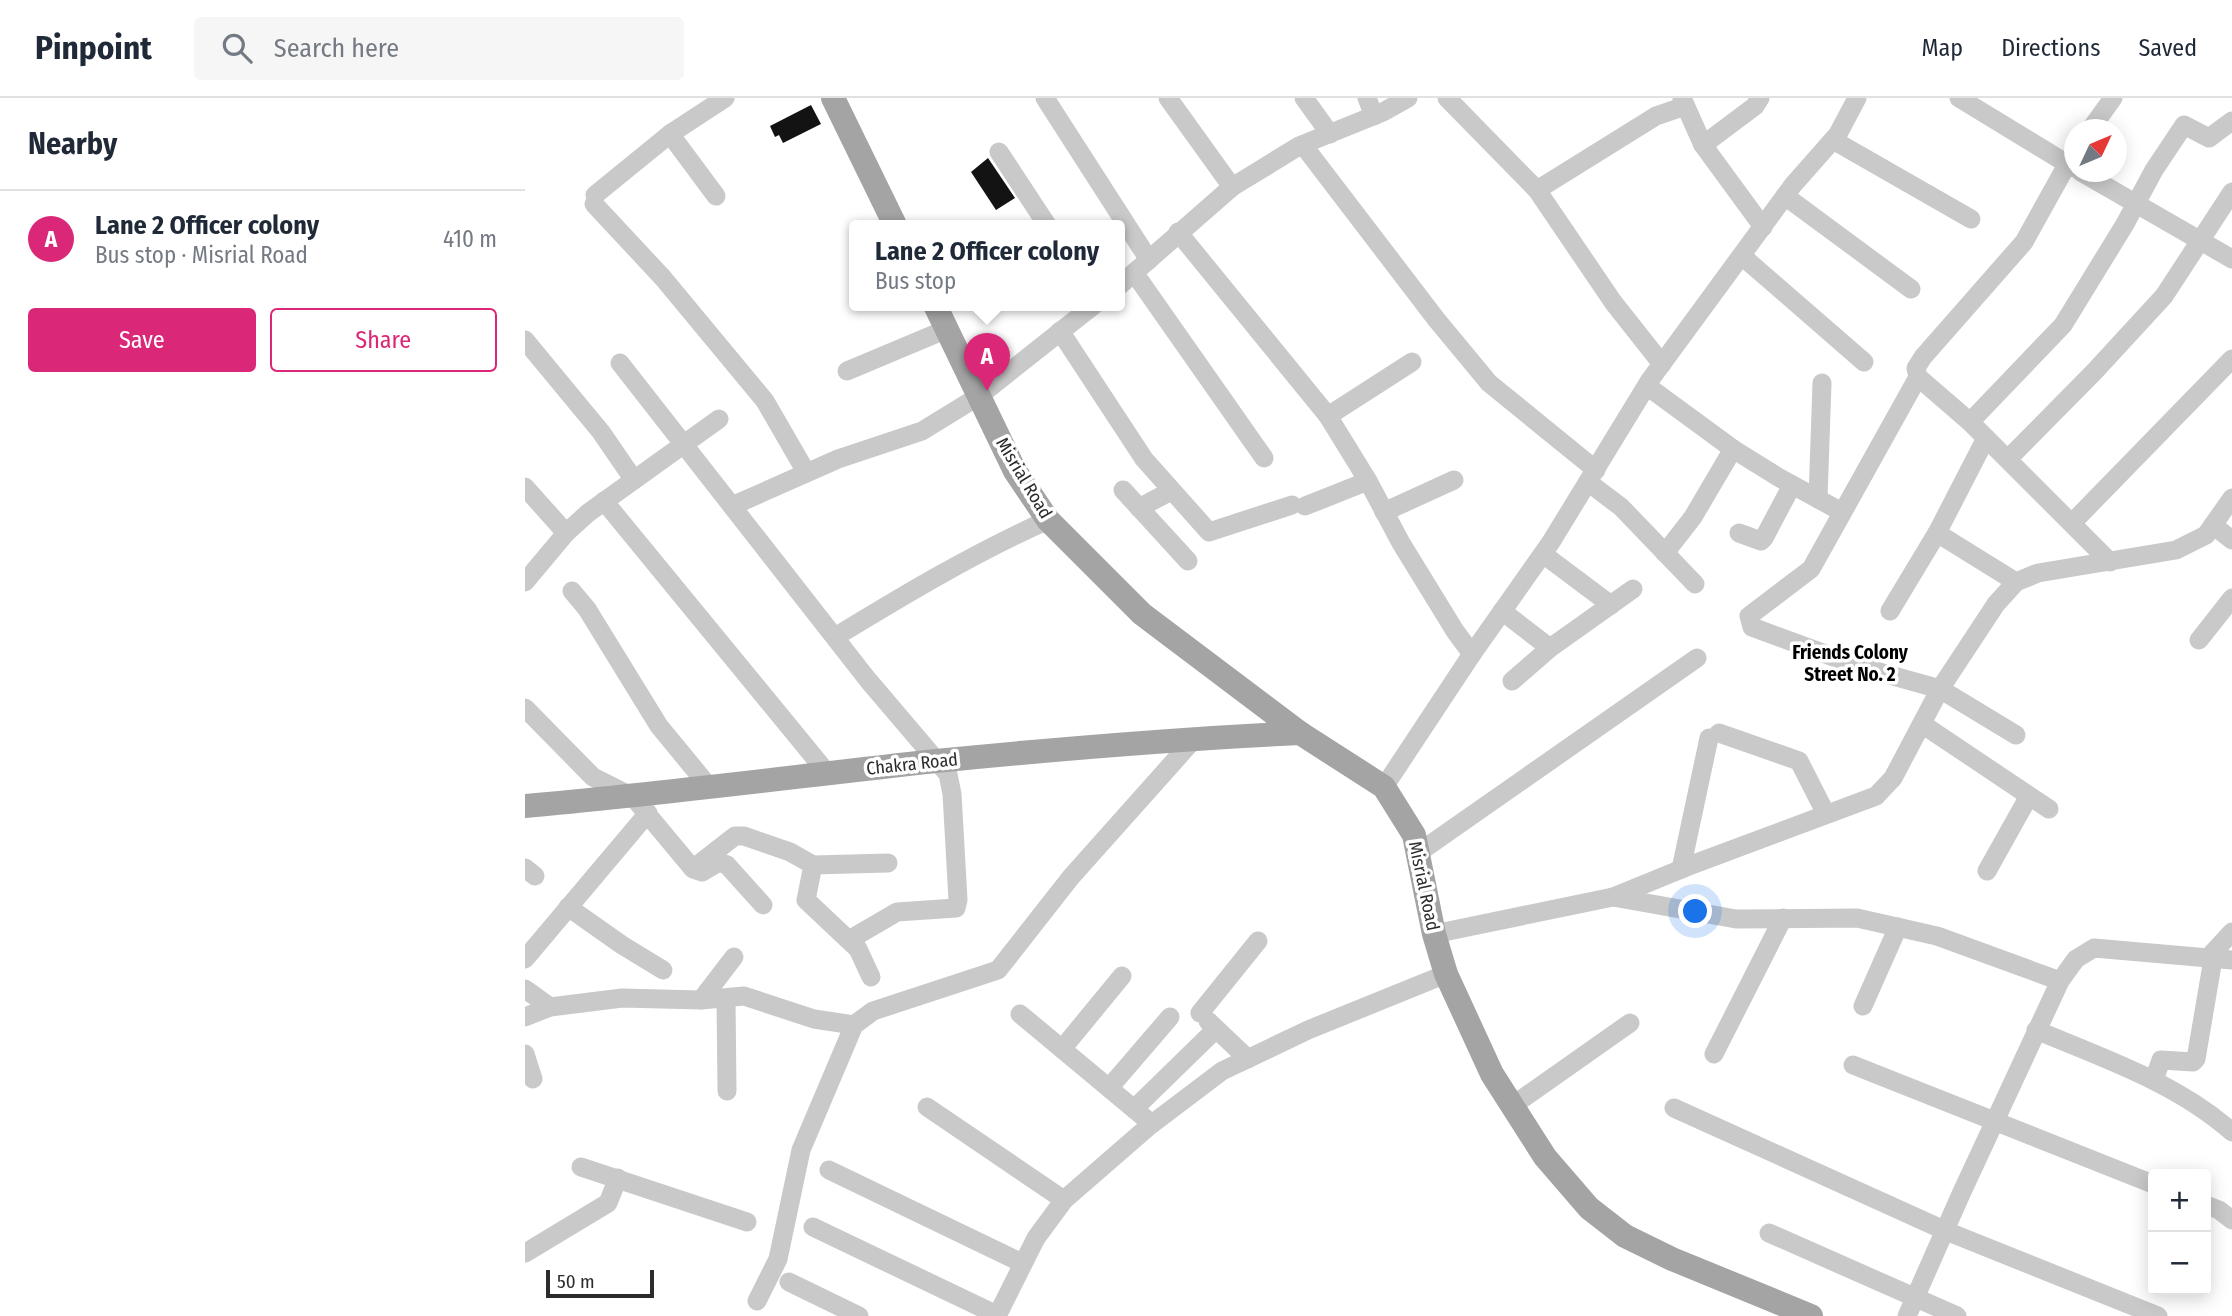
<!DOCTYPE html>
<meta charset="utf-8">
<style>
body{margin:0;font-family:"Fira Sans Condensed",sans-serif;background:#f6f6f7;color:#1f2937}
.controls{position:absolute;right:21px;bottom:21px;display:grid;overflow:hidden;border-radius:7px;box-shadow:0 4px 18px #0003}
.controls button{width:63px;height:63px;display:grid;place-items:center;padding:0;border:0;border-bottom:2px solid #e0e1e3;background:#fff;color:#1f2937;font:35px sans-serif}
.compass{position:absolute;left:1539px;top:21px;width:63px;height:63px;border-radius:50%;background:#fff;box-shadow:0 4px 18px #0003;rotate:46deg}
.scale{position:absolute;left:21px;bottom:18px;width:108px;box-sizing:border-box;padding-left:7px;border:4px solid #2c2c2c;border-top:0;font-size:19px;line-height:24px;white-space:nowrap;color:#2c2c2c;-webkit-text-stroke:5px #fff;paint-order:stroke}
.you{position:absolute;left:1171px;top:814px;width:24px;height:24px;margin:-18px;border:5px solid #fff;border-radius:50%;background:#1a73e8;box-shadow:0 0 0 10px #1a73e833}
.badge{display:grid;place-items:center;width:46px;height:46px;border-radius:50%;background:#db2777;color:#fff;font-size:23px;font-weight:700}
.pin{position:absolute;translate:-50% -58px;filter:drop-shadow(0 2px 4px #0008)}
.pin::after{content:'';position:absolute;top:37px;width:24px;height:21px;background:inherit;clip-path:polygon(0 0,100% 0,50% 100%)}
.popup{position:absolute;left:324px;top:122px;width:276px;height:91px;box-sizing:border-box;display:grid;place-content:center;border-radius:7px;background:#fff;filter:drop-shadow(0 2px 5px #0005);font-size:23px;white-space:nowrap;color:#747a83}
.popup b{font-size:26px;color:#1f2937}
.popup::after{content:'';position:absolute;left:50%;top:100%;margin-left:-14px;border:14px solid transparent;border-top-color:#fff}
.list{margin:0;padding:0;list-style:none}
h2{display:flex;justify-content:space-between;align-items:center;height:91px;margin:0;padding:0 28px;font-size:30px}
h2 small{font-size:23px;font-weight:400;color:#747a83}
.list li{display:grid;grid-template-columns:46px 1fr auto;gap:21px;align-items:center;box-sizing:border-box;height:98px;padding:0 28px;border-top:2px solid #e0e1e3}
.list b{display:block;font-size:26px;white-space:nowrap}
.list p{margin:0;font-size:23px;white-space:nowrap;color:#747a83}
.list em{font-size:23px;font-style:normal;color:#747a83}
.actions{display:flex;gap:14px;padding:21px 28px}
.actions a{flex:1;padding:16px 0;border:2px solid #db2777;border-radius:7px;text-align:center;font-size:24px;color:#db2777}
.actions .main{background:#db2777;color:#fff}
.icon{flex:none;width:38px;height:38px;fill:none;stroke:currentColor;stroke-width:2;stroke-linecap:round;stroke-linejoin:round}
.map{position:relative;flex:none;width:1707px;height:1218px;overflow:hidden}
header{display:flex;align-items:center;gap:42px;box-sizing:border-box;height:98px;padding:0 35px;background:#fff;border-bottom:2px solid #e0e1e3}
header strong{font-size:33px}
nav{display:flex;gap:38px;margin-inline-start:auto;font-size:24px}
.search{width:490px;height:63px;background:#f6f6f7;display:flex;align-items:center;gap:18px;box-sizing:border-box;padding:0 24px;border-radius:7px;color:#747a83;font-size:26px}
main{display:flex}
aside{flex:1;background:#fff}
.map>svg:first-child{display:block}
</style>
<header>
<strong>Pinpoint</strong>
<div class="search"><svg class="icon" aria-label="search" viewBox="0 0 24 24"><circle cx="10" cy="10" r="6"/><path d="M15 15l6 6"/></svg>Search here</div>
<nav><a>Map</a><a>Directions</a><a>Saved</a></nav>
</header>
<main>
<aside>
<h2>Nearby<small></small></h2>
<ul class="list">
<li><span class="badge">A</span><div><b>Lane 2 Officer colony</b><p>Bus stop · Misrial Road</p></div><em>410 m</em></li>
</ul>
<div class="actions"><a class="main">Save</a><a>Share</a></div>
</aside>
<div class="map">
<svg width="1707" height="1218" viewBox="0 0 1707 1218">
<rect width="100%" height="100%" fill="#fff"/>
<!-- building -->
<g fill="#131313">
<polygon points="286,7 296,26 258,45 254,37 250,39 245,28"/>
<polygon points="463,60 490,100 471,112 446,74"/>
</g>
<g fill="none" stroke-linecap="round" stroke-linejoin="round">
<!-- minor -->
<g stroke="#c9c9c9" stroke-width="19">
<polyline points="520,0 624,162"/>
<polyline points="643,0 707,89"/>
<polyline points="779,0 805,36"/>
<polyline points="842,0 849,18"/>
<polyline points="922,0 1012,92 1088,204 1137,266"/>
<polyline points="1157,0 1178,47 1238,129"/>
<polyline points="1434,0 1549,70"/>
<polyline points="1565,32 1588,0"/>
<polyline points="145,36 191,98"/>
<polyline points="1308,42 1446,121"/>
<polyline points="778,47 911,221 964,285 1071,372"/>
<polyline points="1178,47 1230,8 1235,0"/>
<polyline points="474,54 522,127"/>
<polyline points="1549,54 1499,144 1398,259 1391,270 1393,279 1445,324 1585,464"/>
<polyline points="1556,74 1707,161"/>
<polyline points="1012,92 1131,18 1160,8"/>
<polyline points="70,97 145,36 200,0"/>
<polyline points="1260,98 1386,191"/>
<polyline points="69,106 138,180 240,303 281,374"/>
<polyline points="653,134 803,318 843,383 876,445 930,533 947,556"/>
<polyline points="1217,158 1339,264"/>
<polyline points="610,176 739,360"/>
<polyline points="595,187 707,89 774,48 858,14 883,0"/>
<polyline points="535,233 619,361 684,434 767,407"/>
<polyline points="0,242 76,334 109,382"/>
<polyline points="95,265 343,582 423,676 427,696 433,802 431,810 372,814 324,842"/>
<polyline points="322,273 422,231"/>
<polyline points="1393,279 1286,471 1224,518 1227,529 1336,569 1415,591 1491,637"/>
<polyline points="1122,288 1208,351 1253,379 1317,414"/>
<polyline points="803,318 887,264"/>
<polyline points="1445,324 1538,227 1600,126 1629,72 1659,27 1684,40 1707,23"/>
<polyline points="1483,361 1569,274 1639,198 1707,94"/>
<polyline points="1063,384 1096,409 1170,486"/>
<polyline points="0,389 41,435"/>
<polyline points="598,392 663,463"/>
<polyline points="1293,401 1297,285"/>
<polyline points="79,403 303,676"/>
<polyline points="207,408 313,361 397,333 454,298 569,207"/>
<polyline points="780,408 843,383"/>
<polyline points="614,410 646,393"/>
<polyline points="859,414 929,382"/>
<polyline points="1547,425 1707,261"/>
<polyline points="1688,427 1707,442"/>
<polyline points="1214,435 1236,443 1239,440 1267,387"/>
<polyline points="1412,435 1491,484"/>
<polyline points="1140,455 1168,419 1208,351"/>
<polyline points="1018,456 1086,507"/>
<polyline points="0,484 41,435 63,415 194,321"/>
<polyline points="47,493 62,511 134,628 185,690"/>
<polyline points="977,513 1025,550"/>
<polyline points="1365,513 1412,435 1461,340"/>
<path d="M 310,539 C 379,497 449,455 523,422"/>
<polyline points="1674,542 1707,500"/>
<polyline points="987,583 1025,550 1108,491"/>
<polyline points="0,610 68,679 108,699 168,771 177,774 194,764 202,767 238,807"/>
<polyline points="1397,626 1524,711"/>
<polyline points="1194,635 1274,663 1301,716"/>
<polyline points="859,689 947,556 1026,444 1125,282 1268,87 1313,36 1332,0"/>
<polyline points="893,755 1172,560"/>
<polyline points="174,766 210,738 219,738 265,754 288,767 363,765"/>
<polyline points="288,767 281,802 333,851 346,879"/>
<polyline points="0,770 10,778"/>
<polyline points="1156,771 1184,640"/>
<polyline points="1462,773 1504,698"/>
<polyline points="1088,799 1211,821 1332,820 1412,838 1535,883"/>
<polyline points="43,809 97,847 138,872"/>
<polyline points="909,836 1088,799 1169,766 1351,698 1368,680 1415,591 1471,506 1491,484 1513,475 1651,452 1681,437 1707,400"/>
<polyline points="0,861 123,715"/>
<polyline points="1682,861 1707,834"/>
<polyline points="0,891 25,909"/>
<polyline points="201,901 202,993"/>
<polyline points="176,902 209,859"/>
<polyline points="1338,908 1373,829"/>
<polyline points="675,915 733,843"/>
<polyline points="495,916 627,1026"/>
<polyline points="0,919 25,909 97,900 176,902 219,898 289,921 329,927"/>
<polyline points="683,923 723,961"/>
<path d="M 1511,932 C 1578,960 1652,985 1707,1034"/>
<polyline points="537,951 597,878"/>
<polyline points="0,956 8,981"/>
<polyline points="1189,956 1258,820"/>
<polyline points="1328,967 1628,1086"/>
<polyline points="1629,982 1636,962 1668,964 1671,961 1688,861"/>
<polyline points="584,990 645,919"/>
<polyline points="987,1008 1105,925"/>
<polyline points="402,1009 539,1102"/>
<polyline points="1149,1010 1421,1133 1633,1218"/>
<polyline points="609,1011 691,931"/>
<polyline points="56,1069 222,1124"/>
<polyline points="304,1072 497,1165"/>
<polyline points="1681,1107 1694,1112 1707,1122"/>
<polyline points="288,1129 472,1217"/>
<polyline points="1244,1135 1432,1218"/>
<polyline points="0,1155 83,1105 93,1080"/>
<polyline points="264,1184 334,1218"/>
<polyline points="232,1203 253,1161 276,1052 329,927 348,913 473,872 546,779 670,640"/>
<polyline points="472,1218 511,1140 539,1102 623,1029 697,973 783,932 921,876"/>
<polyline points="1382,1218 1436,1096 1535,883 1551,861 1569,850 1707,862"/>
</g>
<!-- major -->
<g stroke="#a4a4a4" stroke-width="24">
<polyline points="308,0 370,127"/>
<polyline points="410,207 490,373 523,422 617,516 775,635 859,689 889,737 909,836 921,876 967,976 1020,1059 1064,1110 1100,1138 1147,1161 1286,1218"/>
<path d="M 0,708 C 137,696 274,678 411,663 C 532,651 653,641 775,635"/>
</g>
</g>
<g text-anchor="middle" stroke-width="7" stroke-linejoin="round" paint-order="stroke">
<!-- street labels -->
<g font-size="18" fill="#2c2c2c" stroke="#fff">
<text transform="translate(499 380) rotate(59)" y="6">Misrial Road</text>
<text transform="translate(387 666) rotate(-6)" y="6">Chakra Road</text>
<text transform="translate(899 788) rotate(78)" y="6">Misrial Road</text>
</g>
<!-- neighbourhood labels -->
<g font-size="19" font-weight="bold" fill="#000" stroke="#fff">
<text x="1325" y="561">Friends Colony<tspan x="1325" dy="22">Street No. 2</tspan></text>
</g>
</g>
</svg>
<div class="controls">
<button>+</button>
<button>−</button>
</div>
<svg class="compass" viewBox="-18 -18 36 36"><path d="M0-13l5 13h-10z" fill="#e53935"/><path d="M0 13l5-13h-10z" fill="#747a83"/></svg>
<div class="scale">50 m</div>
<div class="you"></div>
<div class="pin badge" style="left:462px;top:293px">A</div>
<div class="popup"><b>Lane 2 Officer colony</b>Bus stop</div>
</div>
</main>
